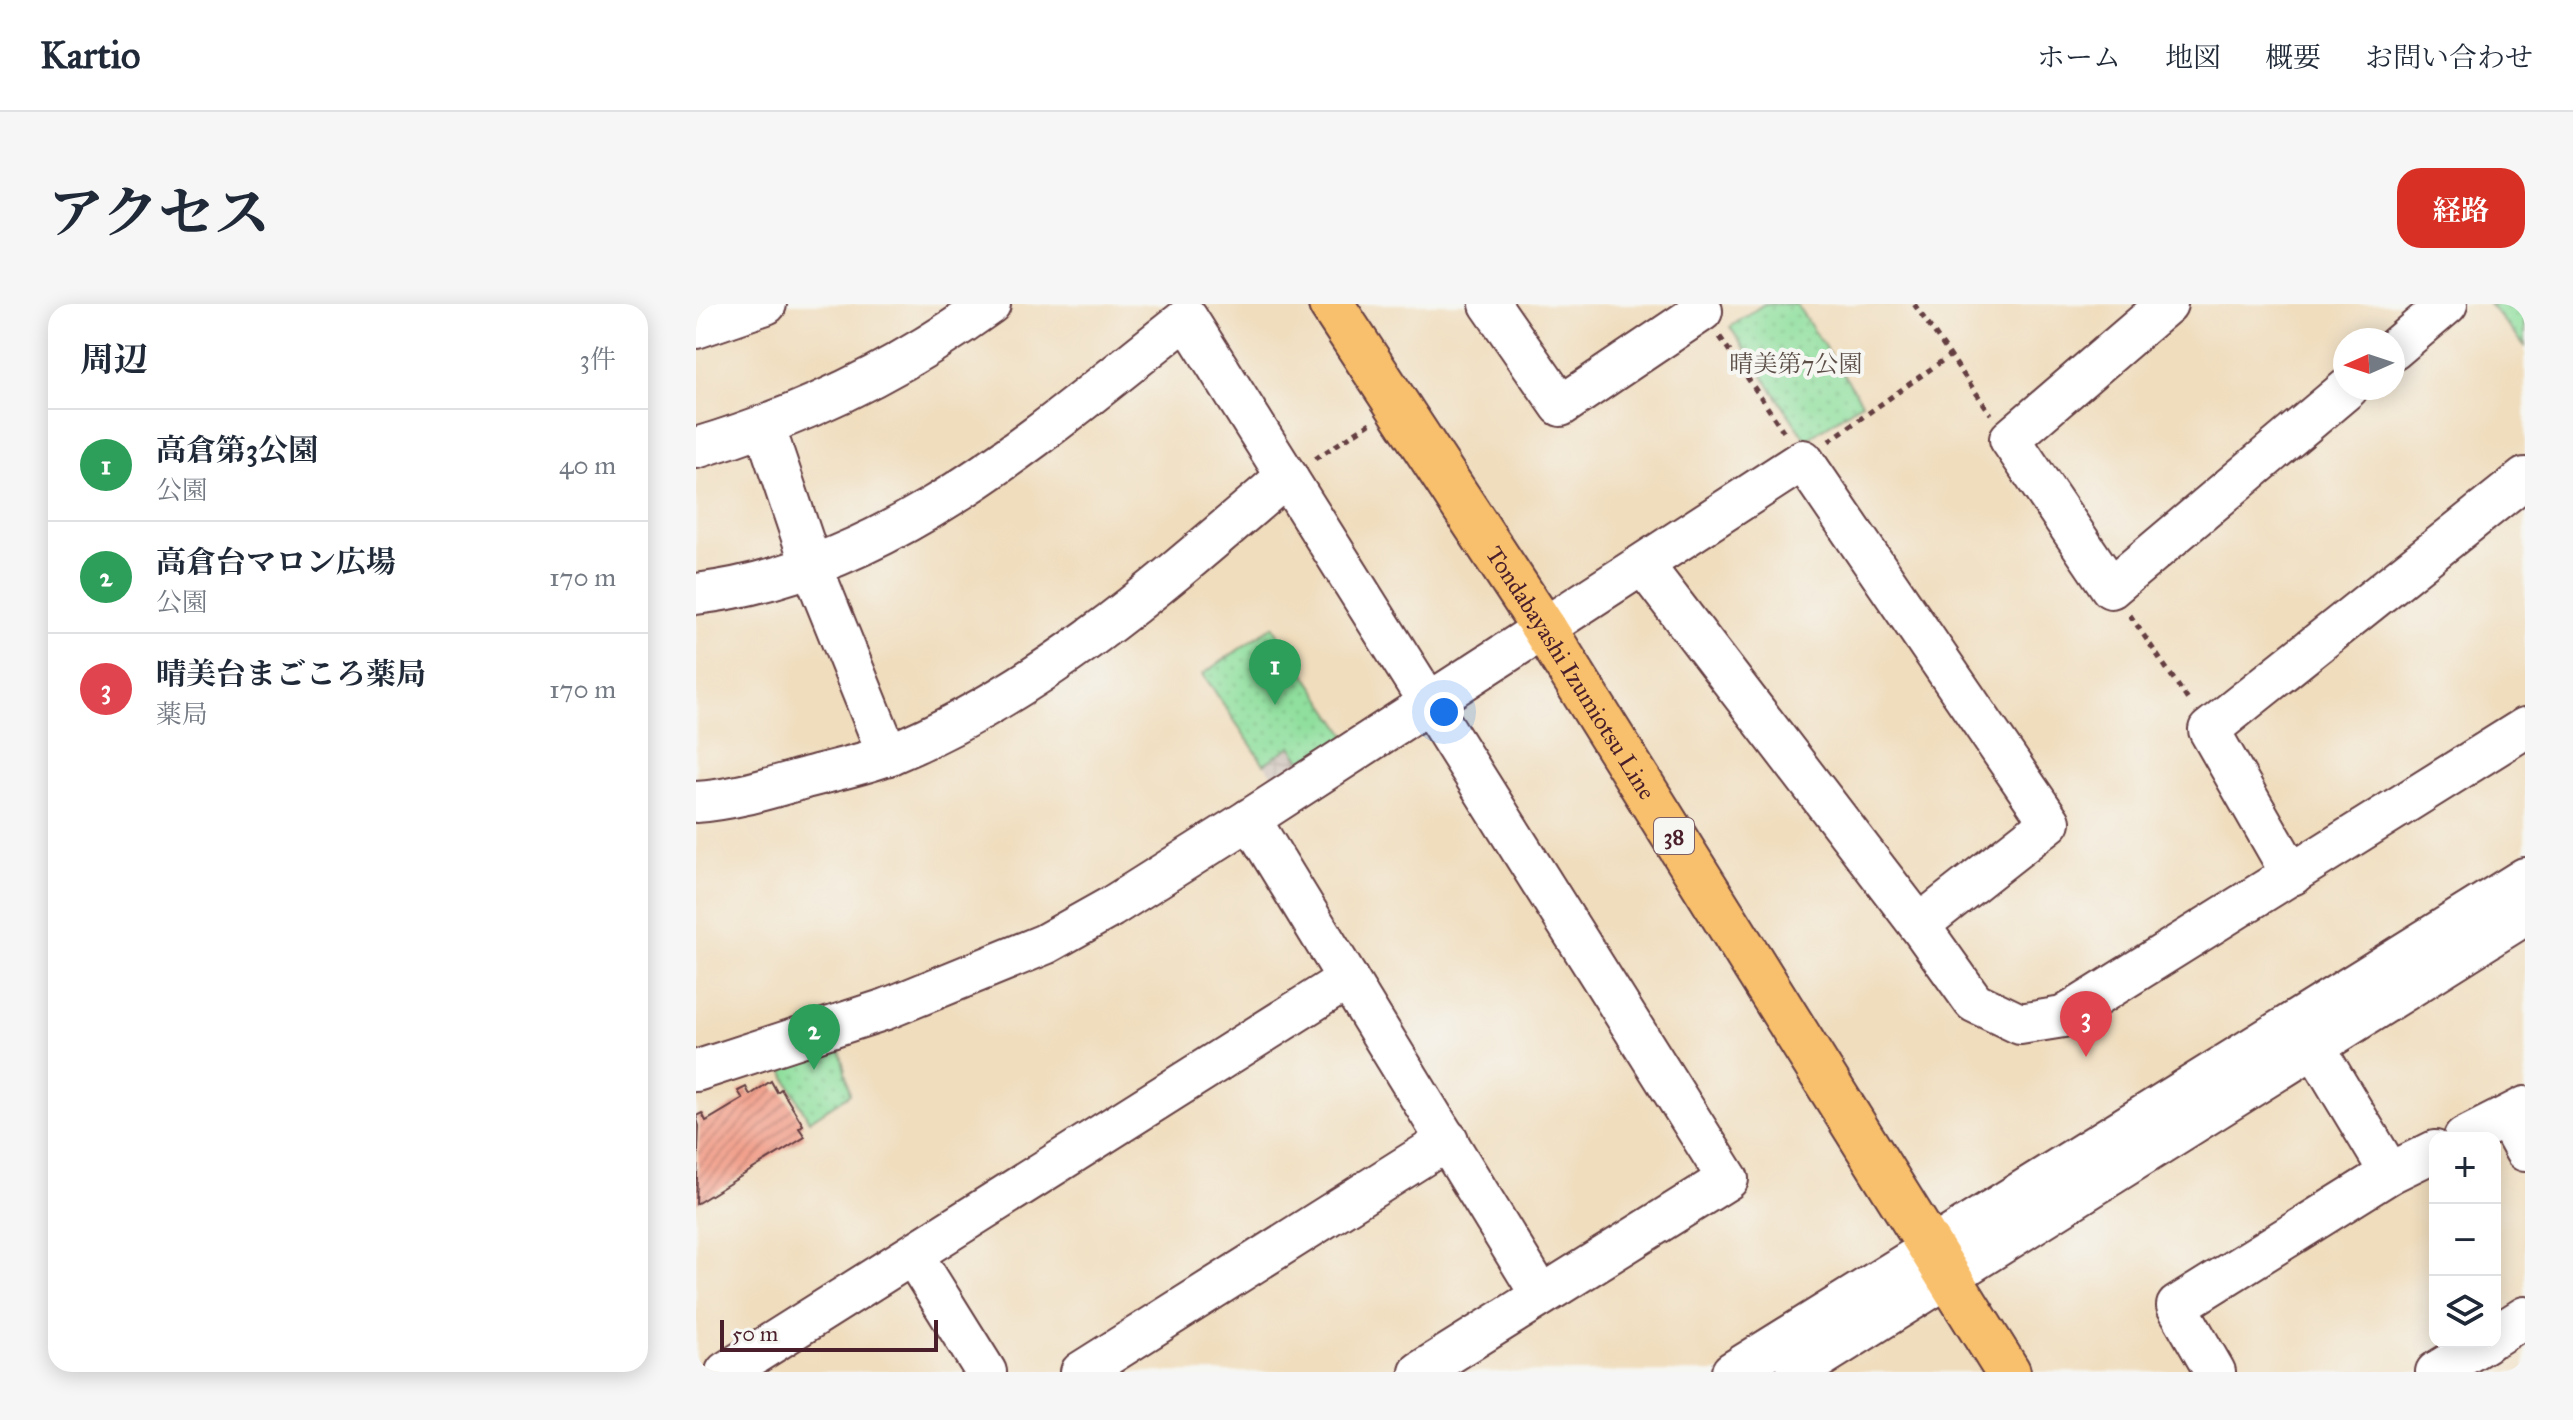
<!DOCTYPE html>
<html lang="ja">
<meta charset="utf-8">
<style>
body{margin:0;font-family:"IM FELL Great Primer","Noto Serif JP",serif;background:#f6f6f7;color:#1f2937}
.controls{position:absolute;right:24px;bottom:24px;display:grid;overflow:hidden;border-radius:16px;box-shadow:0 4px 20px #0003}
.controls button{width:72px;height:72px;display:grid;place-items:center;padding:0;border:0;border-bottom:2px solid #e0e1e3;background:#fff;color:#1f2937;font:40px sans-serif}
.compass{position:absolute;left:1637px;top:24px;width:72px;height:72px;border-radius:50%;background:#fff;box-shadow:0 4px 20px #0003;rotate:267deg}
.scale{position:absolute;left:24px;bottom:20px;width:218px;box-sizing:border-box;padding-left:8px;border:4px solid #4a1f2b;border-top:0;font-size:22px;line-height:28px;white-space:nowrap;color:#4a1f2b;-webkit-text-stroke:6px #f6f6f2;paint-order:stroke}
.you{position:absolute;left:748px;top:408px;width:28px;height:28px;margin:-20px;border:6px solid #fff;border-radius:50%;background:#1a73e8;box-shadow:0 0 0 12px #1a73e833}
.badge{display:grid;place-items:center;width:52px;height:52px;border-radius:50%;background:#d93025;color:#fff;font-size:26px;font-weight:700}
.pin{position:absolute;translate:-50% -66px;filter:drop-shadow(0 2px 4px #0008)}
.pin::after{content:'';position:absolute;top:42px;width:28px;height:24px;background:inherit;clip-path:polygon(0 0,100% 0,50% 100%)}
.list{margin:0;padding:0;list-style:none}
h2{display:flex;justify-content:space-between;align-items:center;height:104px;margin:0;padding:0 32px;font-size:34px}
h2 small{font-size:26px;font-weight:400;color:#747a83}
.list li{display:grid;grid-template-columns:52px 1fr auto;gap:24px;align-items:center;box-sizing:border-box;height:112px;padding:0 32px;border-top:2px solid #e0e1e3}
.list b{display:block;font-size:30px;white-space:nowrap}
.list p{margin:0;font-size:26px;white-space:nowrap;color:#747a83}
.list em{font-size:26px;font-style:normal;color:#747a83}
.icon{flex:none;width:44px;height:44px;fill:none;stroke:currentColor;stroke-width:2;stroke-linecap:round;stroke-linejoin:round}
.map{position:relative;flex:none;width:1829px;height:1068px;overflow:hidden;border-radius:24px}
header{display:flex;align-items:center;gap:48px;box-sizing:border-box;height:112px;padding:0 40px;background:#fff;border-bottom:2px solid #e0e1e3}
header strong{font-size:38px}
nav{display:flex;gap:44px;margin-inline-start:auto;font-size:28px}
.intro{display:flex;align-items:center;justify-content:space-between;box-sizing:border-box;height:192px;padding:0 48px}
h1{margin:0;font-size:56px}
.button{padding:20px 36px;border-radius:24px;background:#d93025;color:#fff;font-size:28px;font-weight:700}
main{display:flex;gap:48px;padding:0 48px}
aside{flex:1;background:#fff;border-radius:24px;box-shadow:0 4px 20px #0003}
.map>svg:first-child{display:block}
</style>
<header>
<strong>Kartio</strong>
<nav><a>ホーム</a><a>地図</a><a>概要</a><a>お問い合わせ</a></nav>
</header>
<div class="intro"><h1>アクセス</h1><a class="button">経路</a></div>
<main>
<aside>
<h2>周辺<small>3件</small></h2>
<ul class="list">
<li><span class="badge" style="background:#2e9e5b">1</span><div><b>高倉第3公園</b><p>公園</p></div><em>40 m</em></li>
<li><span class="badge" style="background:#2e9e5b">2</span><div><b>高倉台マロン広場</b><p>公園</p></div><em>170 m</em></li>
<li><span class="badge" style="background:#e0444e">3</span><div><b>晴美台まごころ薬局</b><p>薬局</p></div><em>170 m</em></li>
</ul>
</aside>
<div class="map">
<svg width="1829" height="1068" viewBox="0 0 1829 1068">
<defs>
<pattern id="industrial-grid" width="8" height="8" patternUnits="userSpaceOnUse" patternTransform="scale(2)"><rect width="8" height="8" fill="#cec2b9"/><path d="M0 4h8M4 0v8" fill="none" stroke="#b2a69f"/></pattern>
<pattern id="grass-dots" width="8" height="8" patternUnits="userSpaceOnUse" patternTransform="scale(2)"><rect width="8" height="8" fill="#90df9e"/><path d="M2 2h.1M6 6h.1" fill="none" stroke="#7ebf88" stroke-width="1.8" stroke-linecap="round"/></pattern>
<pattern id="building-hatch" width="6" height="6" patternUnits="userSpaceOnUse" patternTransform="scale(2)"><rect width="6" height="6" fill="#f19b86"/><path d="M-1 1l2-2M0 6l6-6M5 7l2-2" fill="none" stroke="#c57e6e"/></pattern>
</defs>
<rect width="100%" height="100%" fill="#f6f6f2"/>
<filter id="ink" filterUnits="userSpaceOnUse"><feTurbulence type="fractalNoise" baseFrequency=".0125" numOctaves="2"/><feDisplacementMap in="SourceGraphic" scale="16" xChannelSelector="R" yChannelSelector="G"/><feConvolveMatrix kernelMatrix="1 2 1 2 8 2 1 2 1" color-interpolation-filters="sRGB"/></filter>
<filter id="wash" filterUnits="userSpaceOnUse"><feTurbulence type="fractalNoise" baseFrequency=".006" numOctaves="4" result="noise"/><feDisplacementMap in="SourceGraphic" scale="32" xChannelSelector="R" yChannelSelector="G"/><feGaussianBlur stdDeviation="1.8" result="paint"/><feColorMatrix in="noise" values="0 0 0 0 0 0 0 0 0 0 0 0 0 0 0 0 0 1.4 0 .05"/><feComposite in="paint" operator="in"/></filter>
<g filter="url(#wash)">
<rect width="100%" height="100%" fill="#f0ddbd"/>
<!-- industrial -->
<polygon fill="url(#industrial-grid)" points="595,442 609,462 582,480 568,460"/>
<!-- grass -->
<g fill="url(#grass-dots)" stroke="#6d7f64" stroke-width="2">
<polygon points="1068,0 1100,0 1166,98 1110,136 1034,23"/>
<polygon points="1793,0 1829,0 1829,42"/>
<polygon points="577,322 651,433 609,462 595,442 568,460 507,370"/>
<polygon points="141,732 154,790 113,817 91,776 84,756"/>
</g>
<g id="blocks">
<!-- building -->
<polygon fill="url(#building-hatch)" points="75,777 81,788 85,785 107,821 103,824 109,833 0,900 3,822 0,812 6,809 10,817 47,795 42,787 50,783 54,791"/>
</g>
</g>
<g filter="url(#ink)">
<use href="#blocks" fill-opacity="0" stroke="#633c41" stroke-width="2"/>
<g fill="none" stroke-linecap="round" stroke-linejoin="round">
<!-- minor casing -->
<g stroke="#633c41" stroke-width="44">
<g id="minor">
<polyline points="794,0 865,102 1006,7 1002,0"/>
<polyline points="1471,0 1314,135 1415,284 1652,84"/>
<polyline points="0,24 70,0"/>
<polyline points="1697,46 1751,0"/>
<polyline points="69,124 116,263 192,451"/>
<path d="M 0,144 C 108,112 203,66 294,0"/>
<polyline points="948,262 1223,621 1278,698 1324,720 1367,713 1829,424"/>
<path d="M 0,290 C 193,267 344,129 491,14 L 1032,875 L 724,1068"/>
<path d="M 0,498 C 37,496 77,483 113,473 C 139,466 169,460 194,450 C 346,387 469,277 591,172"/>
<polyline points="554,515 845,991"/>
<polyline points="1596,571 1513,426 1829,174"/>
<polyline points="1619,744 1694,869"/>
<polyline points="0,767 190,705 349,640 415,603 554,515 1107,156 1354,518 1223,621"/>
<polyline points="1811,814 1829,847"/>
<polyline points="1768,834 1829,803"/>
<polyline points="217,951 290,1068"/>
<polyline points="1799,1032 1829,1013"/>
<polyline points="30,1068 652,675"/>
<polyline points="385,1068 752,836"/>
<polyline points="1036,1068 1829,574"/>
<polyline points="1101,1068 1829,611"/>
<polyline points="1519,1068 1481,1002 1694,869 1739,847"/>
<polyline points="1740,1068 1789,1038"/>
</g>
</g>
<!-- major casing -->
<g stroke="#633c41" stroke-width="48">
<g id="major">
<path id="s1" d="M 635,0 L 847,323 L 1312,1068"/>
</g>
</g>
<!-- path -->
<g stroke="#633c41" stroke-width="5" stroke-dasharray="6 6" stroke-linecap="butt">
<polyline points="1218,0 1295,110"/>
<polyline points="1024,33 1088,128"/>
<polyline points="1133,137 1253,52"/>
<polyline points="619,155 674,119"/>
<polyline points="1434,311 1494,399"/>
</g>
<!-- minor -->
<use href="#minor" stroke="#fff" stroke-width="40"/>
<!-- major -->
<use href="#major" stroke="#f8bf6c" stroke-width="44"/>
</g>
</g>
<g text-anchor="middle" stroke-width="8" stroke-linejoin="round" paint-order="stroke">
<!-- shield labels -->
<rect fill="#f6f6f2" stroke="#7e6067" stroke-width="2" x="958" y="514" width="40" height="36" rx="6"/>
<g font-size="22" font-weight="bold" fill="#4a1f2b">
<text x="978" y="540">38</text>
</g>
<!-- park labels -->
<g font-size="24" fill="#5c4f48" stroke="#f6f6f2">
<text x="1100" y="68">晴美第7公園</text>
</g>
<!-- street labels -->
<g font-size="24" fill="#4a1f2b" stroke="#f6f6f2">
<text dy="8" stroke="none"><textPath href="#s1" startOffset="440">Tondabayashi Izumiotsu Line</textPath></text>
</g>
</g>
</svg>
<div class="controls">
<button>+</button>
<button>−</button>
<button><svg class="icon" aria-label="layers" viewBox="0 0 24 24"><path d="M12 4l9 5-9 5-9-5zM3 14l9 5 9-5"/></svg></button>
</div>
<svg class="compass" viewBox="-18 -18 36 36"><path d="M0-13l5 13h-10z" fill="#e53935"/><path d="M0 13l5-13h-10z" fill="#747a83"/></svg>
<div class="scale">50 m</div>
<div class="you"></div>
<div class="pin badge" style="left:579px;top:401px;background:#2e9e5b">1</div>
<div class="pin badge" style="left:118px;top:766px;background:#2e9e5b">2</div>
<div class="pin badge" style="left:1390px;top:753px;background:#e0444e">3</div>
</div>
</main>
